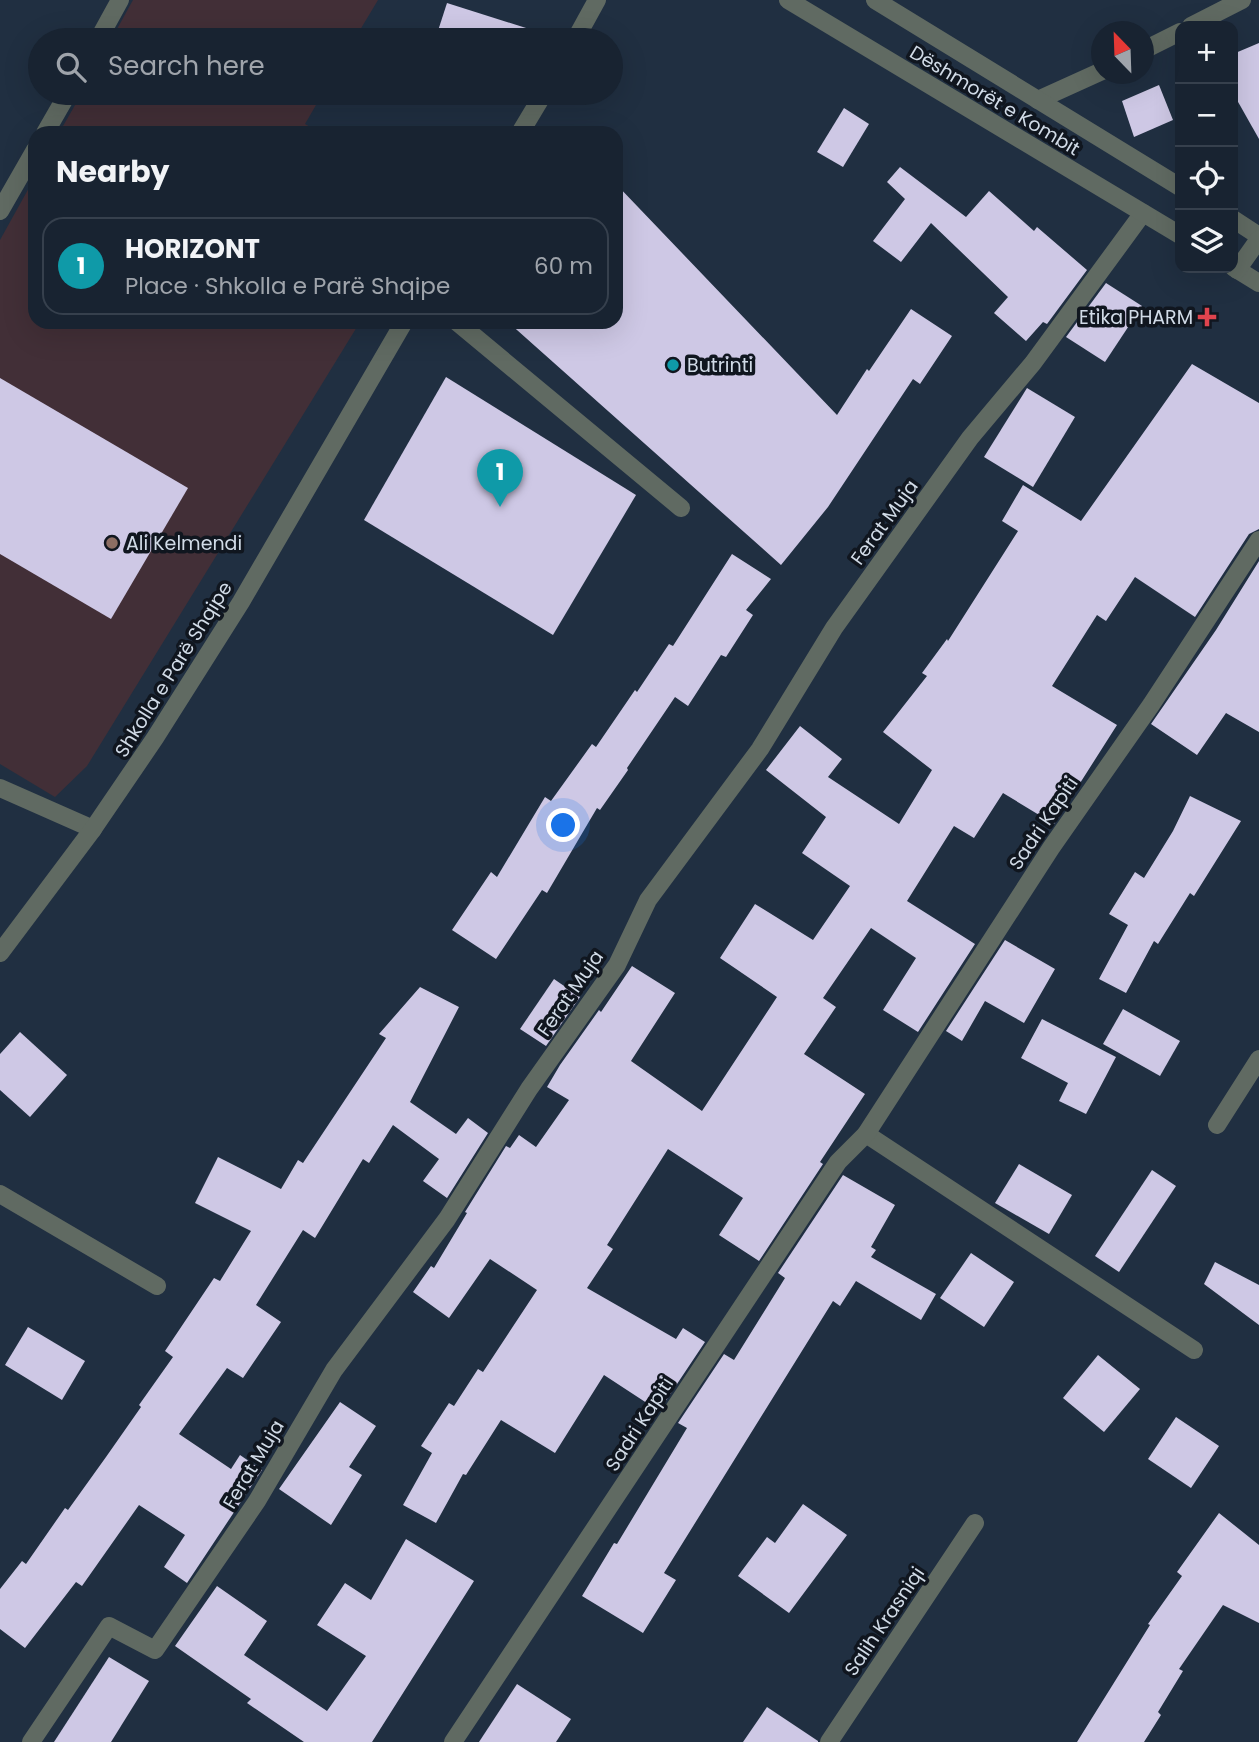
<!DOCTYPE html>
<meta charset="utf-8">
<style>
body{margin:0;font-family:Poppins,sans-serif;background:#252f3d;color:#f1f3f6}
.controls{position:absolute;right:21px;top:21px;display:grid;overflow:hidden;border-radius:14px;box-shadow:0 7px 28px #0002}
.controls button{width:63px;height:63px;display:grid;place-items:center;padding:0;border:0;border-bottom:2px solid #36404d;background:#182331;color:#f1f3f6;font:35px sans-serif}
.compass{position:absolute;left:1091px;top:21px;width:63px;height:63px;border-radius:50%;background:#182331;box-shadow:0 7px 28px #0002;rotate:337deg}
.you{position:absolute;left:564px;top:826px;width:24px;height:24px;margin:-18px;border:5px solid #fff;border-radius:50%;background:#1a73e8;box-shadow:0 0 0 10px #1a73e833}
.badge{display:grid;place-items:center;width:46px;height:46px;border-radius:50%;background:#bca0f2;color:#fff;font-size:23px;font-weight:700}
.pin{position:absolute;translate:-50% -58px;filter:drop-shadow(0 2px 4px #0008)}
.pin::after{content:'';position:absolute;top:37px;width:24px;height:21px;background:inherit;clip-path:polygon(0 0,100% 0,50% 100%)}
.list{margin:0;padding:0;list-style:none}
h2{display:flex;justify-content:space-between;align-items:center;height:91px;margin:0;padding:0 28px;font-size:30px}
h2 small{font-size:23px;font-weight:400;color:#9fa4ab}
.list li{display:grid;grid-template-columns:46px 1fr auto;gap:21px;align-items:center;box-sizing:border-box;height:98px;margin:0 14px 14px;padding:0 14px;border:2px solid #36404d;border-radius:21px}
.list b{display:block;font-size:26px;white-space:nowrap}
.list p{margin:0;font-size:23px;white-space:nowrap;color:#9fa4ab}
.list em{font-size:23px;font-style:normal;color:#9fa4ab}
.icon{flex:none;width:38px;height:38px;fill:none;stroke:currentColor;stroke-width:2;stroke-linecap:round;stroke-linejoin:round}
.map{position:relative;flex:none;width:1259px;height:1742px;overflow:hidden}
.search{position:absolute;background:#182331;box-shadow:0 7px 28px #0002;left:28px;top:28px;width:595px;height:77px;display:flex;align-items:center;gap:18px;box-sizing:border-box;padding:0 24px;border-radius:38px;color:#9fa4ab;font-size:26px}
.panel{position:absolute;background:#182331;box-shadow:0 7px 28px #0002;left:28px;top:126px;width:595px;height:203px;border-radius:21px}
.map>svg:first-child{display:block}
</style>
<div class="map">
<svg width="1259" height="1742" viewBox="0 0 1259 1742">
<rect width="100%" height="100%" fill="#202f41"/>
<!-- education -->
<g fill="#422f37">
<polygon points="133,0 378,0 354,40 111,40"/>
<polygon points="82,93 323,93 305,124 320,133 59,133"/>
<polygon points="35,177 35,322 360,322 87,766 55,797 0,764 0,240"/>
</g>
<!-- building -->
<g fill="#cec8e5">
<polygon points="447,3 545,34 544,40 435,40"/>
<polygon points="1259,43 1259,139 1233,93 1233,54"/>
<polygon points="1159,85 1173,120 1134,137 1122,101"/>
<polygon points="844,108 869,124 843,167 817,152"/>
<polygon points="900,167 966,217 989,191 1034,231 1037,227 1087,270 1047,324 1043,322 1026,341 994,313 1008,297 931,223 901,262 873,241 905,199 887,182"/>
<polygon points="616,184 837,415 867,369 869,371 911,309 952,336 920,384 913,379 828,507 781,565 508,322 616,322"/>
<polygon points="1106,283 1142,306 1105,362 1066,337"/>
<polygon points="1192,364 1259,403 1259,529 1249,534 1195,617 1135,577 1106,621 1097,615 1052,686 1117,725 1054,824 1003,793 974,838 954,826 907,901 975,944 918,1032 883,1010 916,958 871,928 823,998 836,1007 804,1054 865,1094 820,1162 823,1164 759,1261 719,1235 743,1198 668,1149 607,1245 613,1249 587,1288 676,1339 683,1328 705,1342 659,1411 604,1375 555,1453 501,1420 466,1475 463,1474 436,1523 403,1505 432,1453 421,1446 449,1403 454,1406 478,1369 483,1372 537,1290 490,1259 449,1318 413,1292 431,1266 434,1268 467,1213 465,1212 506,1146 510,1148 519,1135 536,1147 569,1100 547,1087 560,1065 599,1010 601,1012 632,966 675,993 631,1061 702,1111 777,997 720,958 755,904 813,940 850,886 802,853 826,817 766,770 800,726 842,759 828,777 899,824 932,770 883,732 927,676 922,673 947,639 948,641 1018,531 1002,521 1023,485 1081,521"/>
<polygon points="446,377 636,495 553,635 364,520"/>
<polygon points="0,378 188,488 111,619 0,554"/>
<polygon points="1027,388 1075,417 1033,487 984,457"/>
<polygon points="732,554 771,579 746,610 753,615 726,657 721,655 688,706 675,697 627,768 628,770 600,810 597,808 547,893 542,890 496,959 452,930 491,872 497,877 545,797 551,801 592,744 596,747 635,690 637,692 669,644 673,646"/>
<polygon points="1259,561 1259,732 1226,713 1197,755 1151,724 1216,630"/>
<polygon points="1190,796 1241,821 1194,896 1190,893 1158,944 1154,941 1126,993 1099,979 1128,925 1109,914 1135,872 1144,878 1173,831"/>
<polygon points="1005,940 1055,969 1024,1023 985,1001 962,1041 946,1031"/>
<polygon points="554,979 580,997 546,1046 520,1029"/>
<polygon points="420,987 459,1007 410,1102 456,1134 468,1118 488,1133 447,1198 423,1181 439,1159 393,1125 369,1163 363,1159 315,1238 303,1230 256,1305 281,1322 243,1378 227,1368 179,1434 231,1469 240,1455 262,1470 187,1583 164,1567 185,1535 139,1505 82,1586 76,1582 25,1648 0,1629 0,1589 22,1561 26,1564 65,1508 68,1510 106,1457 141,1407 139,1405 173,1357 165,1351 214,1278 220,1281 251,1231 195,1203 218,1157 281,1189 298,1160 303,1163 386,1038 379,1034"/>
<polygon points="1123,1009 1180,1041 1160,1076 1103,1044"/>
<polygon points="1042,1019 1116,1057 1086,1114 1059,1101 1068,1083 1021,1058"/>
<polygon points="20,1032 67,1075 30,1117 0,1090 0,1054"/>
<polygon points="1019,1164 1072,1195 1049,1234 995,1203"/>
<polygon points="1152,1170 1176,1186 1119,1272 1095,1256"/>
<polygon points="843,1175 895,1205 871,1247 876,1250 871,1257 936,1294 921,1320 856,1281 840,1306 833,1301 664,1573 676,1580 643,1633 582,1596 614,1543 617,1544 687,1428 678,1423 724,1354 734,1360 785,1278 778,1273"/>
<polygon points="971,1253 1014,1282 984,1327 940,1298"/>
<polygon points="1215,1262 1259,1285 1259,1325 1204,1284"/>
<polygon points="28,1327 85,1361 62,1400 5,1365"/>
<polygon points="1098,1355 1140,1389 1104,1432 1063,1398"/>
<polygon points="340,1402 376,1426 349,1467 362,1475 331,1525 279,1489"/>
<polygon points="1176,1417 1219,1446 1191,1488 1148,1459"/>
<polygon points="803,1504 847,1535 789,1613 738,1576 767,1537 775,1543"/>
<polygon points="1219,1513 1259,1545 1259,1623 1223,1605 1179,1669 1183,1671 1158,1712 1161,1715 1144,1742 1077,1742 1150,1625 1148,1624 1182,1576 1177,1572"/>
<polygon points="406,1539 474,1581 372,1742 304,1742 247,1703 251,1699 175,1646 217,1586 267,1621 244,1655 327,1711 366,1656 317,1625 345,1583 371,1600"/>
<polygon points="109,1657 149,1681 111,1742 54,1742"/>
<polygon points="517,1684 571,1719 556,1742 479,1742"/>
<polygon points="767,1707 818,1741 818,1742 743,1742"/>
</g>
<g fill="none" stroke-linecap="round" stroke-linejoin="round">
<!-- service -->
<g stroke="#606a62" stroke-width="18">
<polyline points="1191,26 1242,0"/>
<polyline points="1144,50 1180,32"/>
<polyline points="1038,100 1102,71"/>
<polyline points="457,322 681,508"/>
</g>
<!-- minor -->
<g stroke="#606a62" stroke-width="18">
<polyline points="98,40 120,0"/>
<polyline points="575,40 597,0"/>
<polyline points="45,133 68,93"/>
<polyline points="520,133 544,93"/>
<polyline points="0,211 35,150"/>
<polyline points="0,788 93,829"/>
<polyline points="0,953 93,829 155,738 241,602 404,322"/>
<polyline points="1217,1125 1259,1059"/>
<polyline points="866,1134 1194,1350"/>
<polyline points="0,1194 157,1286"/>
<polyline points="31,1742 109,1626 155,1650 257,1501 334,1370 447,1219 529,1089 617,965 648,900 760,749 834,628 970,438 1033,363 1143,213"/>
<polyline points="453,1742 838,1162 866,1134 1051,848 1151,705 1259,540"/>
<polyline points="829,1742 975,1523"/>
</g>
<!-- tertiary -->
<g stroke="#606a62" stroke-width="18">
<polyline points="788,0 1180,235"/>
<polyline points="875,0 1180,187"/>
<polyline points="1233,219 1259,236"/>
<polyline points="1233,267 1259,283"/>
<polyline points="1237,270 1259,239"/>
</g>
</g>
<!-- markers -->
<path fill="#e0444e" stroke="#10161f" stroke-width="2.5" d="M1203.5 306.5h7v7h7v7h-7v7h-7v-7h-7v-7h7z"/>
<circle fill="#0f9aa8" stroke="#10161f" stroke-width="2.5" cx="673" cy="365" r="7"/>
<circle fill="#8d6e63" stroke="#10161f" stroke-width="2.5" cx="112" cy="543" r="7"/>
<g text-anchor="middle" stroke-width="7" stroke-linejoin="round" paint-order="stroke">
<!-- street labels -->
<g font-size="19" fill="#d1dbe7" stroke="#10161f">
<text transform="translate(995 100) rotate(31)" y="7">Dëshmorët e Kombit</text>
<text transform="translate(884 522) rotate(-54)" y="7">Ferat Muja</text>
<text transform="translate(173 669) rotate(-58)" y="7">Shkolla e Parë Shqipe</text>
<text transform="translate(1043 823) rotate(-56)" y="7">Sadri Kapiti</text>
<text transform="translate(570 993) rotate(-55)" y="7">Ferat Muja</text>
<text transform="translate(639 1424) rotate(-57)" y="7">Sadri Kapiti</text>
<text transform="translate(253 1464) rotate(-59)" y="7">Ferat Muja</text>
<text transform="translate(884 1621) rotate(-56)" y="7">Salih Krasniqi</text>
</g>
<!-- poi labels -->
<g font-size="19" fill="#d1dbe7" stroke="#10161f" text-anchor="start">
<text x="1193" y="324" text-anchor="end">Etika PHARM</text>
<text x="687" y="372">Butrinti</text>
<text x="126" y="550">Ali Kelmendi</text>
</g>
</g>
</svg>
<div class="controls">
<button>+</button>
<button>−</button>
<button><svg class="icon" aria-label="locate" viewBox="0 0 24 24"><circle cx="12" cy="12" r="6"/><path d="M12 2v4M12 18v4M2 12h4M18 12h4"/></svg></button>
<button><svg class="icon" aria-label="layers" viewBox="0 0 24 24"><path d="M12 4l9 5-9 5-9-5zM3 14l9 5 9-5"/></svg></button>
</div>
<svg class="compass" viewBox="-18 -18 36 36"><path d="M0-13l5 13h-10z" fill="#e53935"/><path d="M0 13l5-13h-10z" fill="#9fa4ab"/></svg>
<div class="you"></div>
<div class="pin badge" style="left:500px;top:507px;background:#0f9aa8">1</div>
<div class="search"><svg class="icon" aria-label="search" viewBox="0 0 24 24"><circle cx="10" cy="10" r="6"/><path d="M15 15l6 6"/></svg>Search here</div>
<section class="panel">
<h2>Nearby<small></small></h2>
<ul class="list">
<li><span class="badge" style="background:#0f9aa8">1</span><div><b>HORIZONT</b><p>Place · Shkolla e Parë Shqipe</p></div><em>60 m</em></li>
</ul>
</section>
</div>
